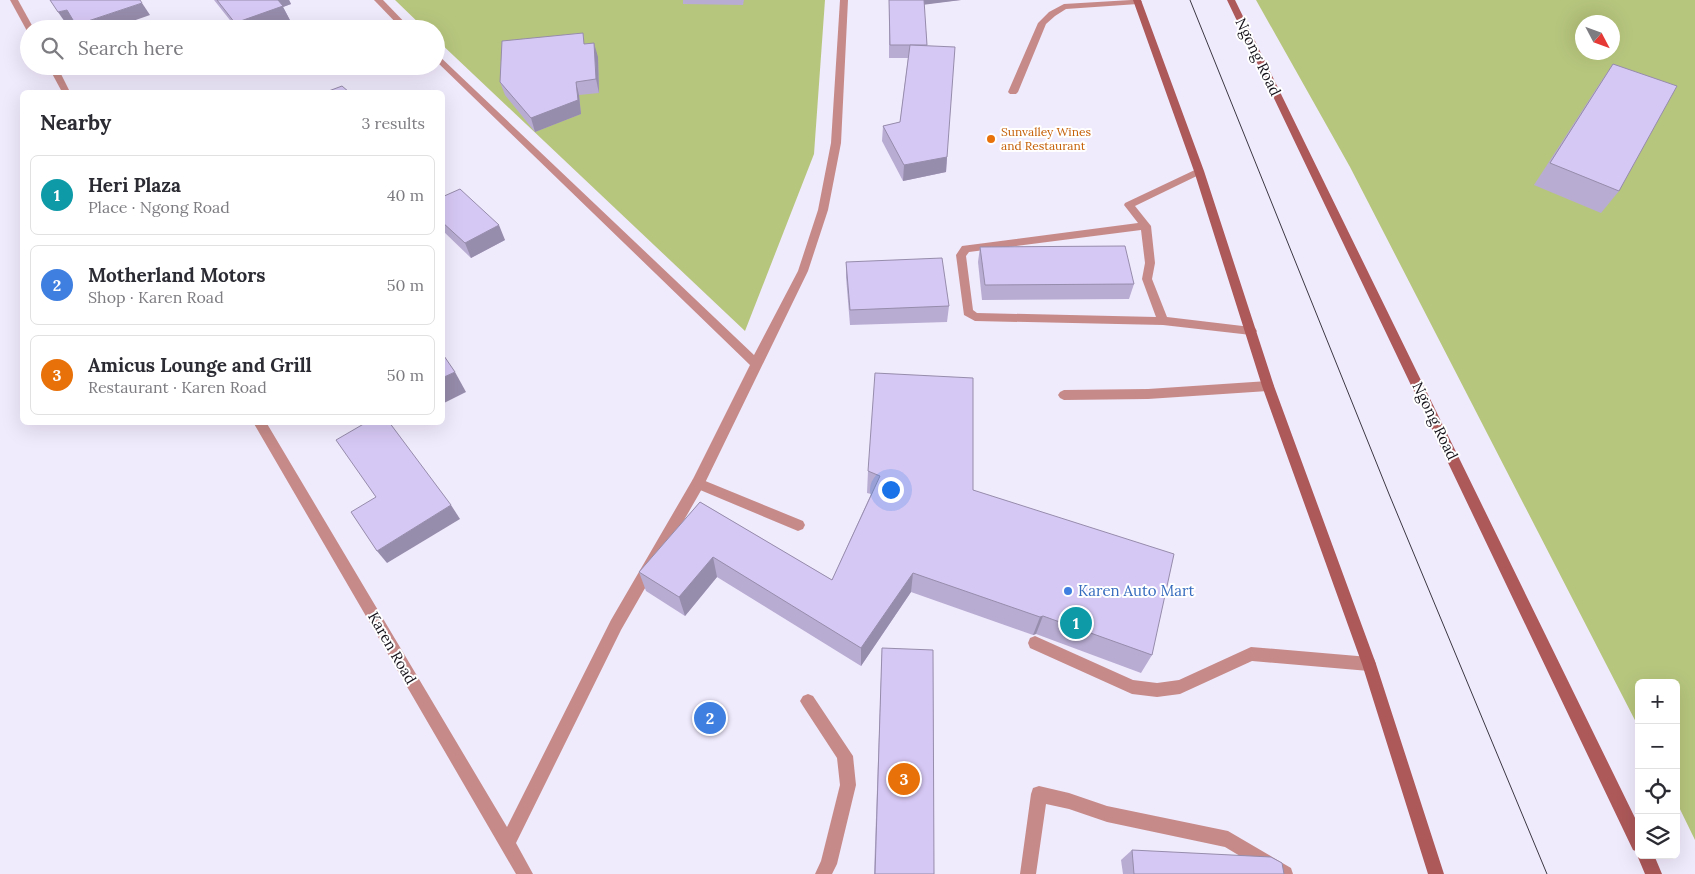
<!DOCTYPE html>
<meta charset="utf-8">
<style>
body{margin:0;font-family:Lora,serif;background:#f2f2f3;color:#2b2b33}
.controls{position:absolute;right:15px;bottom:15px;display:grid;overflow:hidden;border-radius:8px;box-shadow:0 5px 20px #0002}
.controls button{width:45px;height:45px;display:grid;place-items:center;padding:0;border:0;border-bottom:1px solid #e1e1e2;background:#fff;color:#2b2b33;font:25px sans-serif}
.compass{position:absolute;left:1575px;top:15px;width:45px;height:45px;border-radius:50%;background:#fff;box-shadow:0 5px 20px #0002;rotate:131deg}
.you{position:absolute;left:890px;top:489px;width:18px;height:18px;margin:-12px;border:4px solid #fff;border-radius:50%;background:#1a73e8;box-shadow:0 0 0 8px #1a73e833}
.badge{display:grid;place-items:center;width:32px;height:32px;border-radius:50%;background:#3e8685;color:#fff;font-size:16px;font-weight:700}
.pin{position:absolute;translate:-50% -50%;border:2px solid #fff;box-shadow:0 1px 5px #0006}
.list{margin:0;padding:0;list-style:none}
h2{display:flex;justify-content:space-between;align-items:center;height:65px;margin:0;padding:0 20px;font-size:21px}
h2 small{font-size:16px;font-weight:400;color:#7c7c81}
.list li{display:grid;grid-template-columns:32px 1fr auto;gap:15px;align-items:center;box-sizing:border-box;height:80px;margin:0 10px 10px;padding:0 10px;border:1px solid #e1e1e2;border-radius:8px}
.list b{display:block;font-size:19px;white-space:nowrap}
.list p{margin:0;font-size:16px;white-space:nowrap;color:#7c7c81}
.list em{font-size:16px;font-style:normal;color:#7c7c81}
.icon{flex:none;width:28px;height:28px;fill:none;stroke:currentColor;stroke-width:2;stroke-linecap:round;stroke-linejoin:round}
.map{position:relative;flex:none;width:1695px;height:874px;overflow:hidden}
.search{position:absolute;background:#fff;box-shadow:0 5px 20px #0002;left:20px;top:20px;width:425px;height:55px;display:flex;align-items:center;gap:12px;box-sizing:border-box;padding:0 18px;border-radius:28px;color:#7c7c81;font-size:19px}
.panel{position:absolute;background:#fff;box-shadow:0 5px 20px #0002;left:20px;top:90px;width:425px;height:335px;border-radius:8px}
.map>svg:first-child{display:block}
</style>
<div class="map">
<svg width="1695" height="874" viewBox="0 0 1695 874">
<rect width="100%" height="100%" fill="#f0eafd"/>
<!-- green -->
<g fill="#b7c67d" fill-rule="evenodd">
<polygon points="395,0 825,0 814,154 745,331 436,39 436,29 425,29"/>
<path d="M 1256,0 L 1695,0 L 1695,840 L 1676,801 L 1676,683 L 1639,683 L 1639,728 L 1350,167 ZM 1582,22 L 1612,22 L 1612,52 L 1582,52 Z"/>
</g>
<g fill="none" stroke-linecap="round" stroke-linejoin="round">
<!-- lane -->
<g fill="#c68b89" fill-rule="evenodd">
<polygon points="1131,0 1140,0 1142,2 1138,4 1066,9 1055,16 1046,24 1018,92 1016,94 1010,94 1008,92 1038,23 1049,12 1064,4"/>
<path d="M 1199,168 L 1203,169 L 1203,173 L 1135,206 L 1151,226 L 1155,263 L 1152,279 L 1167,317 L 1251,327 L 1255,328 L 1257,331 L 1255,334 L 1251,335 L 1163,325 L 975,321 L 964,315 L 956,255 L 962,246 L 1138,223 L 1124,205 L 1125,203 ZM 1141,230 L 1145,263 L 1142,279 L 1156,317 L 977,313 L 973,310 L 966,256 L 969,252 Z"/>
<polygon points="1268,381 1272,383 1274,386 1272,389 1268,391 1148,399 1064,400 1060,398 1058,395 1060,392 1064,390 1148,389"/>
<polygon points="698,478 803,521 805,525 803,529 798,531 693,487 692,483 693,479"/>
<polygon points="1035,636 1133,680 1157,683 1179,680 1251,647 1369,657 1374,659 1376,664 1374,669 1369,671 1252,661 1180,694 1157,697 1132,694 1030,648 1028,643 1030,638"/>
<polygon points="1039,786 1069,793 1107,806 1228,831 1291,868 1293,874 1270,874 1225,847 1107,822 1069,809 1046,804 1036,874 1020,874 1031,794 1033,788"/>
</g>
<!-- street -->
<g fill="#c68b89" fill-rule="evenodd">
<polygon points="10,0 18,0 34,29 27,31"/>
<polygon points="374,0 383,0 411,29 402,29"/>
<polygon points="840,0 848,0 841,143 828,210 808,271 703,487 621,630 516,843 533,874 516,874 253,422 266,422 507,827 611,620 693,479 750,365 436,61 436,53 754,355 798,271 818,210 831,143"/>
<polygon points="48,66 57,66 70,92 62,92"/>
<polygon points="808,694 813,696 853,756 856,785 837,864 832,874 815,874 821,861 840,785 837,758 803,706 800,701 803,696"/>
</g>
<!-- secondary -->
<g fill="#ad5859" fill-rule="evenodd">
<polygon points="1133,0 1141,0 1204,171 1274,386 1376,664 1444,874 1428,874 1362,664 1262,386 1194,171"/>
<polygon points="1227,0 1235,0 1639,826 1639,855 1654,855 1662,874 1645,874 1637,855 1638,852 1633,850"/>
</g>
<!-- tram -->
<polyline stroke="#3b3741" stroke-width="1" points="1190,0 1389,494 1547,874"/>
</g>
<!-- wall -->
<g fill="#b8acd2">
<polygon points="214,0 289,0 291,4 283,7 291,22 271,29 237,29"/>
<polygon points="683,0 744,0 743,5 683,4"/>
<polygon points="889,0 961,0 924,4 927,45 947,157 946,172 903,181 882,141 883,126 900,122 908,58 889,58"/>
<polygon points="586,44 598,57 599,93 579,95 581,114 535,132 505,95 500,82"/>
<polygon points="1613,64 1619,191 1601,213 1534,185 1598,86"/>
<polygon points="442,197 505,240 471,258 442,230"/>
<polygon points="980,247 1134,284 1129,299 982,300 978,262"/>
<polygon points="846,262 949,306 947,322 850,325 846,277"/>
<polygon points="868,471 973,490 1152,655 1141,673 1036,634 1033,635 911,592 861,666 717,577 685,616 646,591 639,572 700,502 832,580 871,494 867,493"/>
<polygon points="882,648 934,874 874,874"/>
<polygon points="1132,850 1284,874 1123,874 1121,860"/>
</g>
<!-- shaded-wall -->
<g fill="#968cab">
<polygon points="275,0 289,0 291,4 283,7 291,22 271,29 239,29 235,23"/>
<polygon points="923,0 961,0 922,5"/>
<polygon points="142,3 150,15 110,29 79,29 76,25"/>
<polygon points="67,10 76,22 67,25 58,12"/>
<polygon points="594,43 598,57 599,93 596,79"/>
<polygon points="576,82 579,95 581,114 535,132 531,118"/>
<polygon points="947,157 946,172 903,181 904,165"/>
<polygon points="499,225 505,240 471,258 465,243"/>
<polygon points="455,372 466,392 442,404 442,378"/>
<polygon points="451,505 460,519 387,563 377,551"/>
<polygon points="713,557 717,577 685,616 679,597"/>
<polygon points="913,573 911,592 861,666 861,648"/>
<polygon points="1043,616 1036,634 1033,635 1040,617"/>
</g>
<!-- building -->
<g fill="#d6c8f4" stroke="#968cab">
<polygon points="50,0 140,0 142,3 76,25 67,10 58,12"/>
<polygon points="217,0 278,0 283,6 235,23"/>
<polygon points="889,0 924,0 927,45 890,45"/>
<polygon points="583,33 584,44 594,43 596,79 576,82 578,100 531,118 500,82 502,41"/>
<polygon points="910,45 955,47 947,157 904,165 883,126 900,122"/>
<polygon points="1613,64 1677,86 1619,191 1550,163"/>
<polygon points="342,86 349,92 326,92"/>
<polygon points="460,189 499,225 465,243 442,222 442,197"/>
<polygon points="1125,246 1134,284 985,285 980,247"/>
<polygon points="942,258 949,306 850,310 846,262"/>
<polygon points="442,353 455,372 442,378"/>
<polygon points="875,373 973,378 973,490 1174,554 1152,655 1043,616 1040,617 913,573 861,648 713,557 679,597 639,572 700,502 832,580 880,476 868,471"/>
<polygon points="367,422 389,422 451,505 377,551 351,512 376,497 336,440"/>
<polygon points="882,648 933,650 934,874 875,874"/>
<polygon points="1132,850 1271,857 1282,863 1284,874 1134,874"/>
</g>
<!-- markers -->
<circle fill="#e8710a" stroke="#fff" stroke-width="2" cx="991" cy="139" r="5"/>
<circle fill="#3f7fe0" stroke="#fff" stroke-width="2" cx="1068" cy="591" r="5"/>
<g text-anchor="middle" stroke-width="4" stroke-linejoin="round" paint-order="stroke">
<!-- far-food labels -->
<g font-size="12" fill="#c56008" stroke="#fff" text-anchor="start">
<text x="1001" y="136">Sunvalley Wines<tspan x="1001" dy="14">and Restaurant</tspan></text>
</g>
<!-- street labels -->
<g font-size="15" fill="#15121a" stroke="#fff">
<text transform="translate(1258 57) rotate(64)" y="5">Ngong Road</text>
<text transform="translate(1435 421) rotate(64)" y="5">Ngong Road</text>
<text transform="translate(392 648) rotate(60)" y="5">Karen Road</text>
</g>
<!-- shop labels -->
<g font-size="15" fill="#366cbe" stroke="#fff" text-anchor="start">
<text x="1078" y="596">Karen Auto Mart</text>
</g>
</g>
</svg>
<div class="controls">
<button>+</button>
<button>−</button>
<button><svg class="icon" aria-label="locate" viewBox="0 0 24 24"><circle cx="12" cy="12" r="6"/><path d="M12 2v4M12 18v4M2 12h4M18 12h4"/></svg></button>
<button><svg class="icon" aria-label="layers" viewBox="0 0 24 24"><path d="M12 4l9 5-9 5-9-5zM3 14l9 5 9-5"/></svg></button>
</div>
<svg class="compass" viewBox="-18 -18 36 36"><path d="M0-13l5 13h-10z" fill="#e53935"/><path d="M0 13l5-13h-10z" fill="#7c7c81"/></svg>
<div class="you"></div>
<div class="pin badge" style="left:1076px;top:623px;background:#0f9aa8">1</div>
<div class="pin badge" style="left:710px;top:718px;background:#3f7fe0">2</div>
<div class="pin badge" style="left:904px;top:779px;background:#e8710a">3</div>
<div class="search"><svg class="icon" aria-label="search" viewBox="0 0 24 24"><circle cx="10" cy="10" r="6"/><path d="M15 15l6 6"/></svg>Search here</div>
<section class="panel">
<h2>Nearby<small>3 results</small></h2>
<ul class="list">
<li><span class="badge" style="background:#0f9aa8">1</span><div><b>Heri Plaza</b><p>Place · Ngong Road</p></div><em>40 m</em></li>
<li><span class="badge" style="background:#3f7fe0">2</span><div><b>Motherland Motors</b><p>Shop · Karen Road</p></div><em>50 m</em></li>
<li><span class="badge" style="background:#e8710a">3</span><div><b>Amicus Lounge and Grill</b><p>Restaurant · Karen Road</p></div><em>50 m</em></li>
</ul>
</section>
</div>
